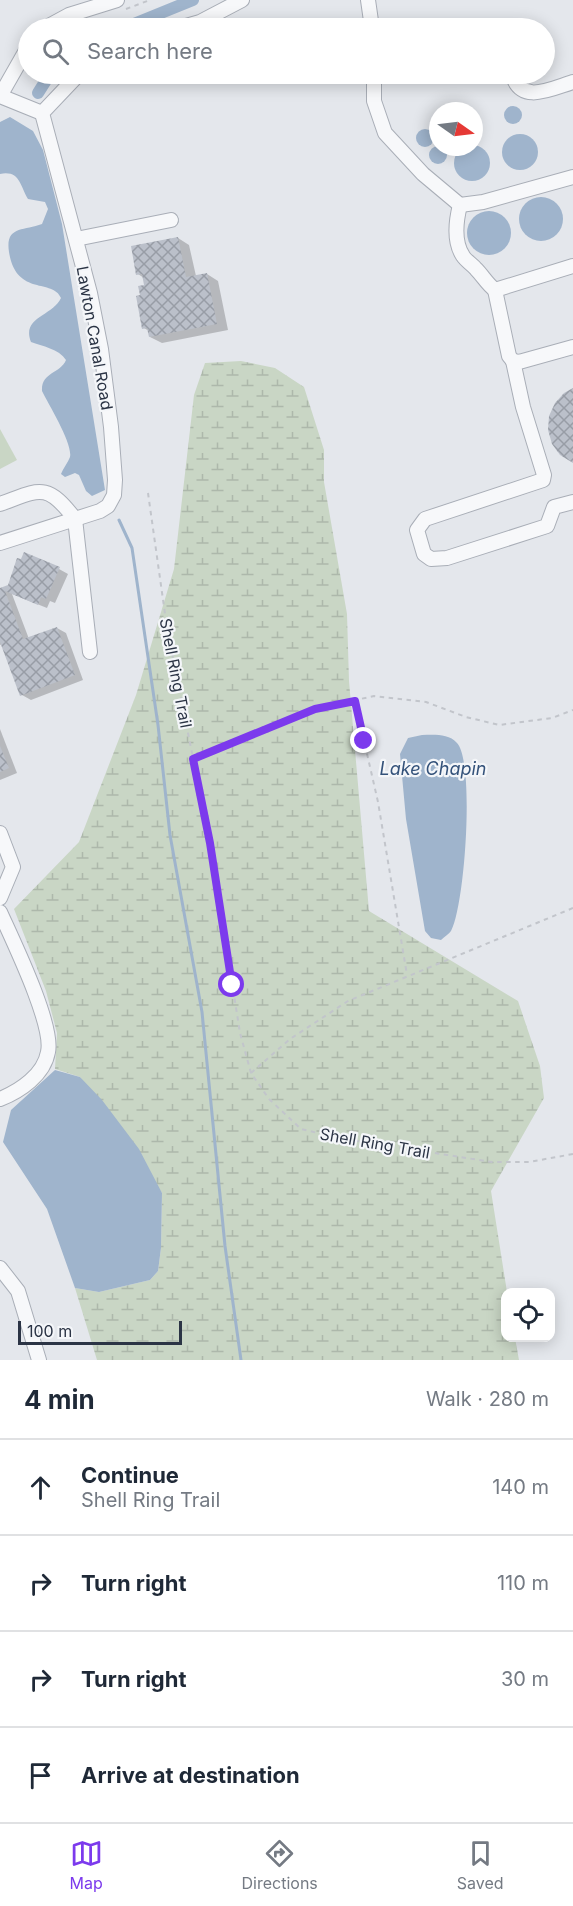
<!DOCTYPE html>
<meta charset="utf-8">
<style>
body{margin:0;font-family:Inter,sans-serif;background:#f2f2f3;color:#1f2937}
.controls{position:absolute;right:18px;bottom:18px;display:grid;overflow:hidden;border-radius:12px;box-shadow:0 3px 15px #0003}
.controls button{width:54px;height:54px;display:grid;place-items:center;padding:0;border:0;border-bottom:2px solid #e0e1e3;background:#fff;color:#1f2937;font:30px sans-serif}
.compass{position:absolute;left:429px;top:102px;width:54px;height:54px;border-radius:50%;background:#fff;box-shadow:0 3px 15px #0003;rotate:104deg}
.scale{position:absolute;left:18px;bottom:15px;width:164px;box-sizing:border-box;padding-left:6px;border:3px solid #2b3445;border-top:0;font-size:16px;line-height:21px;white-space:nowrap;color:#2b3445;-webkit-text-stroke:4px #f4f6f9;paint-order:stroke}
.stop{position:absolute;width:18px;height:18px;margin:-14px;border:4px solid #7c3aed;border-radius:50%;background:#fff}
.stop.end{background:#7c3aed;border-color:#fff;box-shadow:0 2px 6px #0008}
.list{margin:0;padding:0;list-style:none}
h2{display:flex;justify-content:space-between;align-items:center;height:78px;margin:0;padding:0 24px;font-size:26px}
h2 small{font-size:20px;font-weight:400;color:#747a83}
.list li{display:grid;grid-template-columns:39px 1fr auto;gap:18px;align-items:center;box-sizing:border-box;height:96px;padding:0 24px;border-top:2px solid #e0e1e3}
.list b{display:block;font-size:22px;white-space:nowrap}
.list p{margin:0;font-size:20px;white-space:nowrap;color:#747a83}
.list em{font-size:20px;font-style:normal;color:#747a83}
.icon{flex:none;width:33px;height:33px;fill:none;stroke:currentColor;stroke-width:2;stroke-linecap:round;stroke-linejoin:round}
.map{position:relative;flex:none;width:573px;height:1360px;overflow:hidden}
.search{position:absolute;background:#fff;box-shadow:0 3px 15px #0003;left:18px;right:18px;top:18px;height:66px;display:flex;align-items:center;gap:15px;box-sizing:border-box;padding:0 21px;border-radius:33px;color:#747a83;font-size:22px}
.sheet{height:462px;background:#fff}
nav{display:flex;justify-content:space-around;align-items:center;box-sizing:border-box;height:84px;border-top:2px solid #e0e1e3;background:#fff;font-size:16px;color:#747a83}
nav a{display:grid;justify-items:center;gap:3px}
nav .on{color:#7c3aed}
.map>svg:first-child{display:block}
</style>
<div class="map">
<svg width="573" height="1360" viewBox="0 0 573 1360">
<defs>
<pattern id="wetland-marsh" width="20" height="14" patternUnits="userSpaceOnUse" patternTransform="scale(1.5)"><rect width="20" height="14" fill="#c9d6c5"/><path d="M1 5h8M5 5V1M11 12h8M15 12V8" fill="none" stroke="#adb8ab"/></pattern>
<pattern id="building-cross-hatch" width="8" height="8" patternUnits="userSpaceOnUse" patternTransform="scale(1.5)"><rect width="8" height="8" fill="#bbc0ca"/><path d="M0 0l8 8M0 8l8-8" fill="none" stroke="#989da6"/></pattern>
</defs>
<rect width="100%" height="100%" fill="#e4e7ec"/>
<!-- wetland -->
<polygon fill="url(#wetland-marsh)" points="241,361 275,368 304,387 324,450 324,482 347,614 349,681 369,911 518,1001 540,1066 544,1098 491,1191 507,1292 506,1292 506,1338 515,1338 519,1360 97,1360 75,1288 99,1292 150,1280 158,1271 161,1248 162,1193 80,1077 55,1069 57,1033 46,991 14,909 79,842 136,695 174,569 194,395 205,363"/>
<!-- garden -->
<polygon fill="#c9d6c5" points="0,429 17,460 0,469"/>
<!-- water -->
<g fill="#9fb4cc">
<circle cx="513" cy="115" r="9"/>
<path d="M 10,117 L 33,131 L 43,150 L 62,224 L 105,490 L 92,496 L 86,491 L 79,475 L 75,473 L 65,477 L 61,474 C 63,468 68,463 70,457 C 73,444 49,405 42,391 C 41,372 60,374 66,360 C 59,349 42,346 31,342 C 21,317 53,316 61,298 C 53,278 16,297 9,252 C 5,226 23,231 42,224 L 48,209 L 45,202 L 28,199 C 20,186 20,170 0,174 L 0,122 Z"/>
<circle cx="425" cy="138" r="9"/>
<circle cx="520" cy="152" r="18"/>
<circle cx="472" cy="163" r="18"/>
<circle cx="438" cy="155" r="9"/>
<circle cx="541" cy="219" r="22"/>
<circle cx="489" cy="233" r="22"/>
<path d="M 422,735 C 433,735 448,733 457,743 C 475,762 465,906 451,931 C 449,934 444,937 441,940 L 431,938 L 425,931 L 406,819 L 400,754 L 408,738 Z"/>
<polygon points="55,1070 80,1077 102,1100 139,1149 162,1193 161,1248 158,1271 150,1280 99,1292 75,1288 47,1209 3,1142 11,1110"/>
</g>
<!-- shadow -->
<g fill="#0003">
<polygon points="178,238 189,245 196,276 207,274 218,281 228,330 162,343 150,337 149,331 144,328 146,286 144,278 138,274"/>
<polygon points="59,569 68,574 55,603 50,601 47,608 12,594 29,639 57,628 66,633 83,680 31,700 22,695 2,644 0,645 0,589"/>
<polygon points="0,729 17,773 0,780"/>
</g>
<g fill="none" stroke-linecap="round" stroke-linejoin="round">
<!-- stream -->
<polyline stroke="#9fb4cc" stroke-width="3" points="119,520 132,548 158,725 170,835 202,1012 225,1246 241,1360"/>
<!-- canal -->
<g stroke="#9fb4cc" stroke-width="12">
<polyline points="124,28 193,0"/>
<polyline points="38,93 50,74"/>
</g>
</g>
<!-- building -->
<g fill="url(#building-cross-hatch)">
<polygon points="178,237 186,277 207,273 217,324 149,337 147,328 142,329 136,296 140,295 138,286 144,285 142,274 136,275 131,246"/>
<polygon points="573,388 573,463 560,455 552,444 548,430 549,416 555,403 564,393"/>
<polygon points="24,552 60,567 46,599 41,597 38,605 5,591 23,639 57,627 75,675 20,696 0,642 0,588 8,585 17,558 21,559"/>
<polygon points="0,746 9,768 0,772"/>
</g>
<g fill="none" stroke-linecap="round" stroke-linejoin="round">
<!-- minor casing -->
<g stroke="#a9aeb7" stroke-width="16">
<g id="minor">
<polyline points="368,0 372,28"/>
<polyline points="45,28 69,15 117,0"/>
<polyline points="179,28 200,22 242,0"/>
<polyline points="374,74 374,101 385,133 423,174 460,205 483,202 573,177"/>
<path d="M 512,74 C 521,105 550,89 573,82"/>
<polyline points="0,96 28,47"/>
<polyline points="0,96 42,113"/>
<path d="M 460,205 C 456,221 453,241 463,256 C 466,261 472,264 476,269 C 483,276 487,284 495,290 L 573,266"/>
<polyline points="76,239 171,220"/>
<polyline points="495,290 509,356 513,361 519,362 573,347"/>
<polyline points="513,361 523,407 544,475 543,480 425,519 417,530 424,554 431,559 447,558 547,526 554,507 573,502"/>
<path d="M 0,504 C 39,490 46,481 75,519 L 90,652"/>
<polyline points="0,543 100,511 108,506 114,495 115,480 111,427 101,349 90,293 42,113 79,74"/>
<polyline points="0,833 13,867 0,898"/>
<path d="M 0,912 C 13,941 54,1025 48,1052 C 44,1075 20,1091 0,1099"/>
<polyline points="0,1268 18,1291 39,1360"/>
</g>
</g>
<!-- path -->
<g stroke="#c2c5cb" stroke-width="2" stroke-dasharray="4.5 4.5" stroke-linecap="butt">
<polyline points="126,9 150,0"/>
<polyline points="79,28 95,20"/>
<polyline points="148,493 167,628 210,843 240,1033 251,1073 269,1099 301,1129 339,1138 492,1162 529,1162 573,1154"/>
<polyline points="355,701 378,802 407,975"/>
<polyline points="193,759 315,709 374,696 426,702 466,717 499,725 552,718 573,710"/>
<polyline points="251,1073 290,1039 348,1001 573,908"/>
</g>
<!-- minor -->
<use href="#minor" stroke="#f7f8fa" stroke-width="14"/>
</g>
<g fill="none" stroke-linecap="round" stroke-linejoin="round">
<!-- route -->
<polyline stroke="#7c3aed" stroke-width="8" points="232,985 210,843 193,759 315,709 355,701 364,741"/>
</g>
<g text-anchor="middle" stroke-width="4.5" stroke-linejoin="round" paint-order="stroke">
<!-- street labels -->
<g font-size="16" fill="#2b3445" stroke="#f4f6f9">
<text transform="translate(95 338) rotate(80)" y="6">Lawton Canal Road</text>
<text transform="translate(176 673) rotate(79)" y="6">Shell Ring Trail</text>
<text transform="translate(375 1143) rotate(10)" y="6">Shell Ring Trail</text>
</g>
<!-- water labels -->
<g font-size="18" font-style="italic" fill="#34527a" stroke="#f4f6f9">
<text x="433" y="775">Lake Chapin</text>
</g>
</g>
</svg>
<div class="controls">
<button><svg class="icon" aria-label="locate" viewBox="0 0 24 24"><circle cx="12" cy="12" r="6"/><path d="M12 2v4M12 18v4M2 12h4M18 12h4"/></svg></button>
</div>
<svg class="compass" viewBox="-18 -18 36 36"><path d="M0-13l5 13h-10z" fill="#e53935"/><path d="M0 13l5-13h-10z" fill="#747a83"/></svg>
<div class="scale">100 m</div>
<div class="stop" style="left:232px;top:985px"></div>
<div class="stop end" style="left:364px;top:741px"></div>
<div class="search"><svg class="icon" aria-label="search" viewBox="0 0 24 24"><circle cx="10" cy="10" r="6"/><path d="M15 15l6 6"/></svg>Search here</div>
</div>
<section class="sheet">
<h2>4 min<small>Walk · 280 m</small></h2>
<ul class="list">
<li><svg class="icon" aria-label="ahead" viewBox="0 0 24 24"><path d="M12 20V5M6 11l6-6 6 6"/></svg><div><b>Continue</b><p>Shell Ring Trail</p></div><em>140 m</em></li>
<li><svg class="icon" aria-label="right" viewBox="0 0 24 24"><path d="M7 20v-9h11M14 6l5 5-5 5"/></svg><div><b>Turn right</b></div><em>110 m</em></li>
<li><svg class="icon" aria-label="right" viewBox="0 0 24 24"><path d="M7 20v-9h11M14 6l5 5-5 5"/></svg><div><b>Turn right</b></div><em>30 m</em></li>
<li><svg class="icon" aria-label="arrive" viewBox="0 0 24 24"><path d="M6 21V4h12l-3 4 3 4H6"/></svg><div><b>Arrive at destination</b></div></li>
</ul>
</section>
<nav>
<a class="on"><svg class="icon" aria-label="map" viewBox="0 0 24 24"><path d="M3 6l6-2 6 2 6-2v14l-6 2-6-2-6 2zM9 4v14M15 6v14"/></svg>Map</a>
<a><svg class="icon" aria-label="directions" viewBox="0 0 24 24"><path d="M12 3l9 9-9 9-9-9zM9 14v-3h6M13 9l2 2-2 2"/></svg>Directions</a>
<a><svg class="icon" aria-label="saved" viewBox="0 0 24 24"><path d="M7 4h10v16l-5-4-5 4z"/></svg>Saved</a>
</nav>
